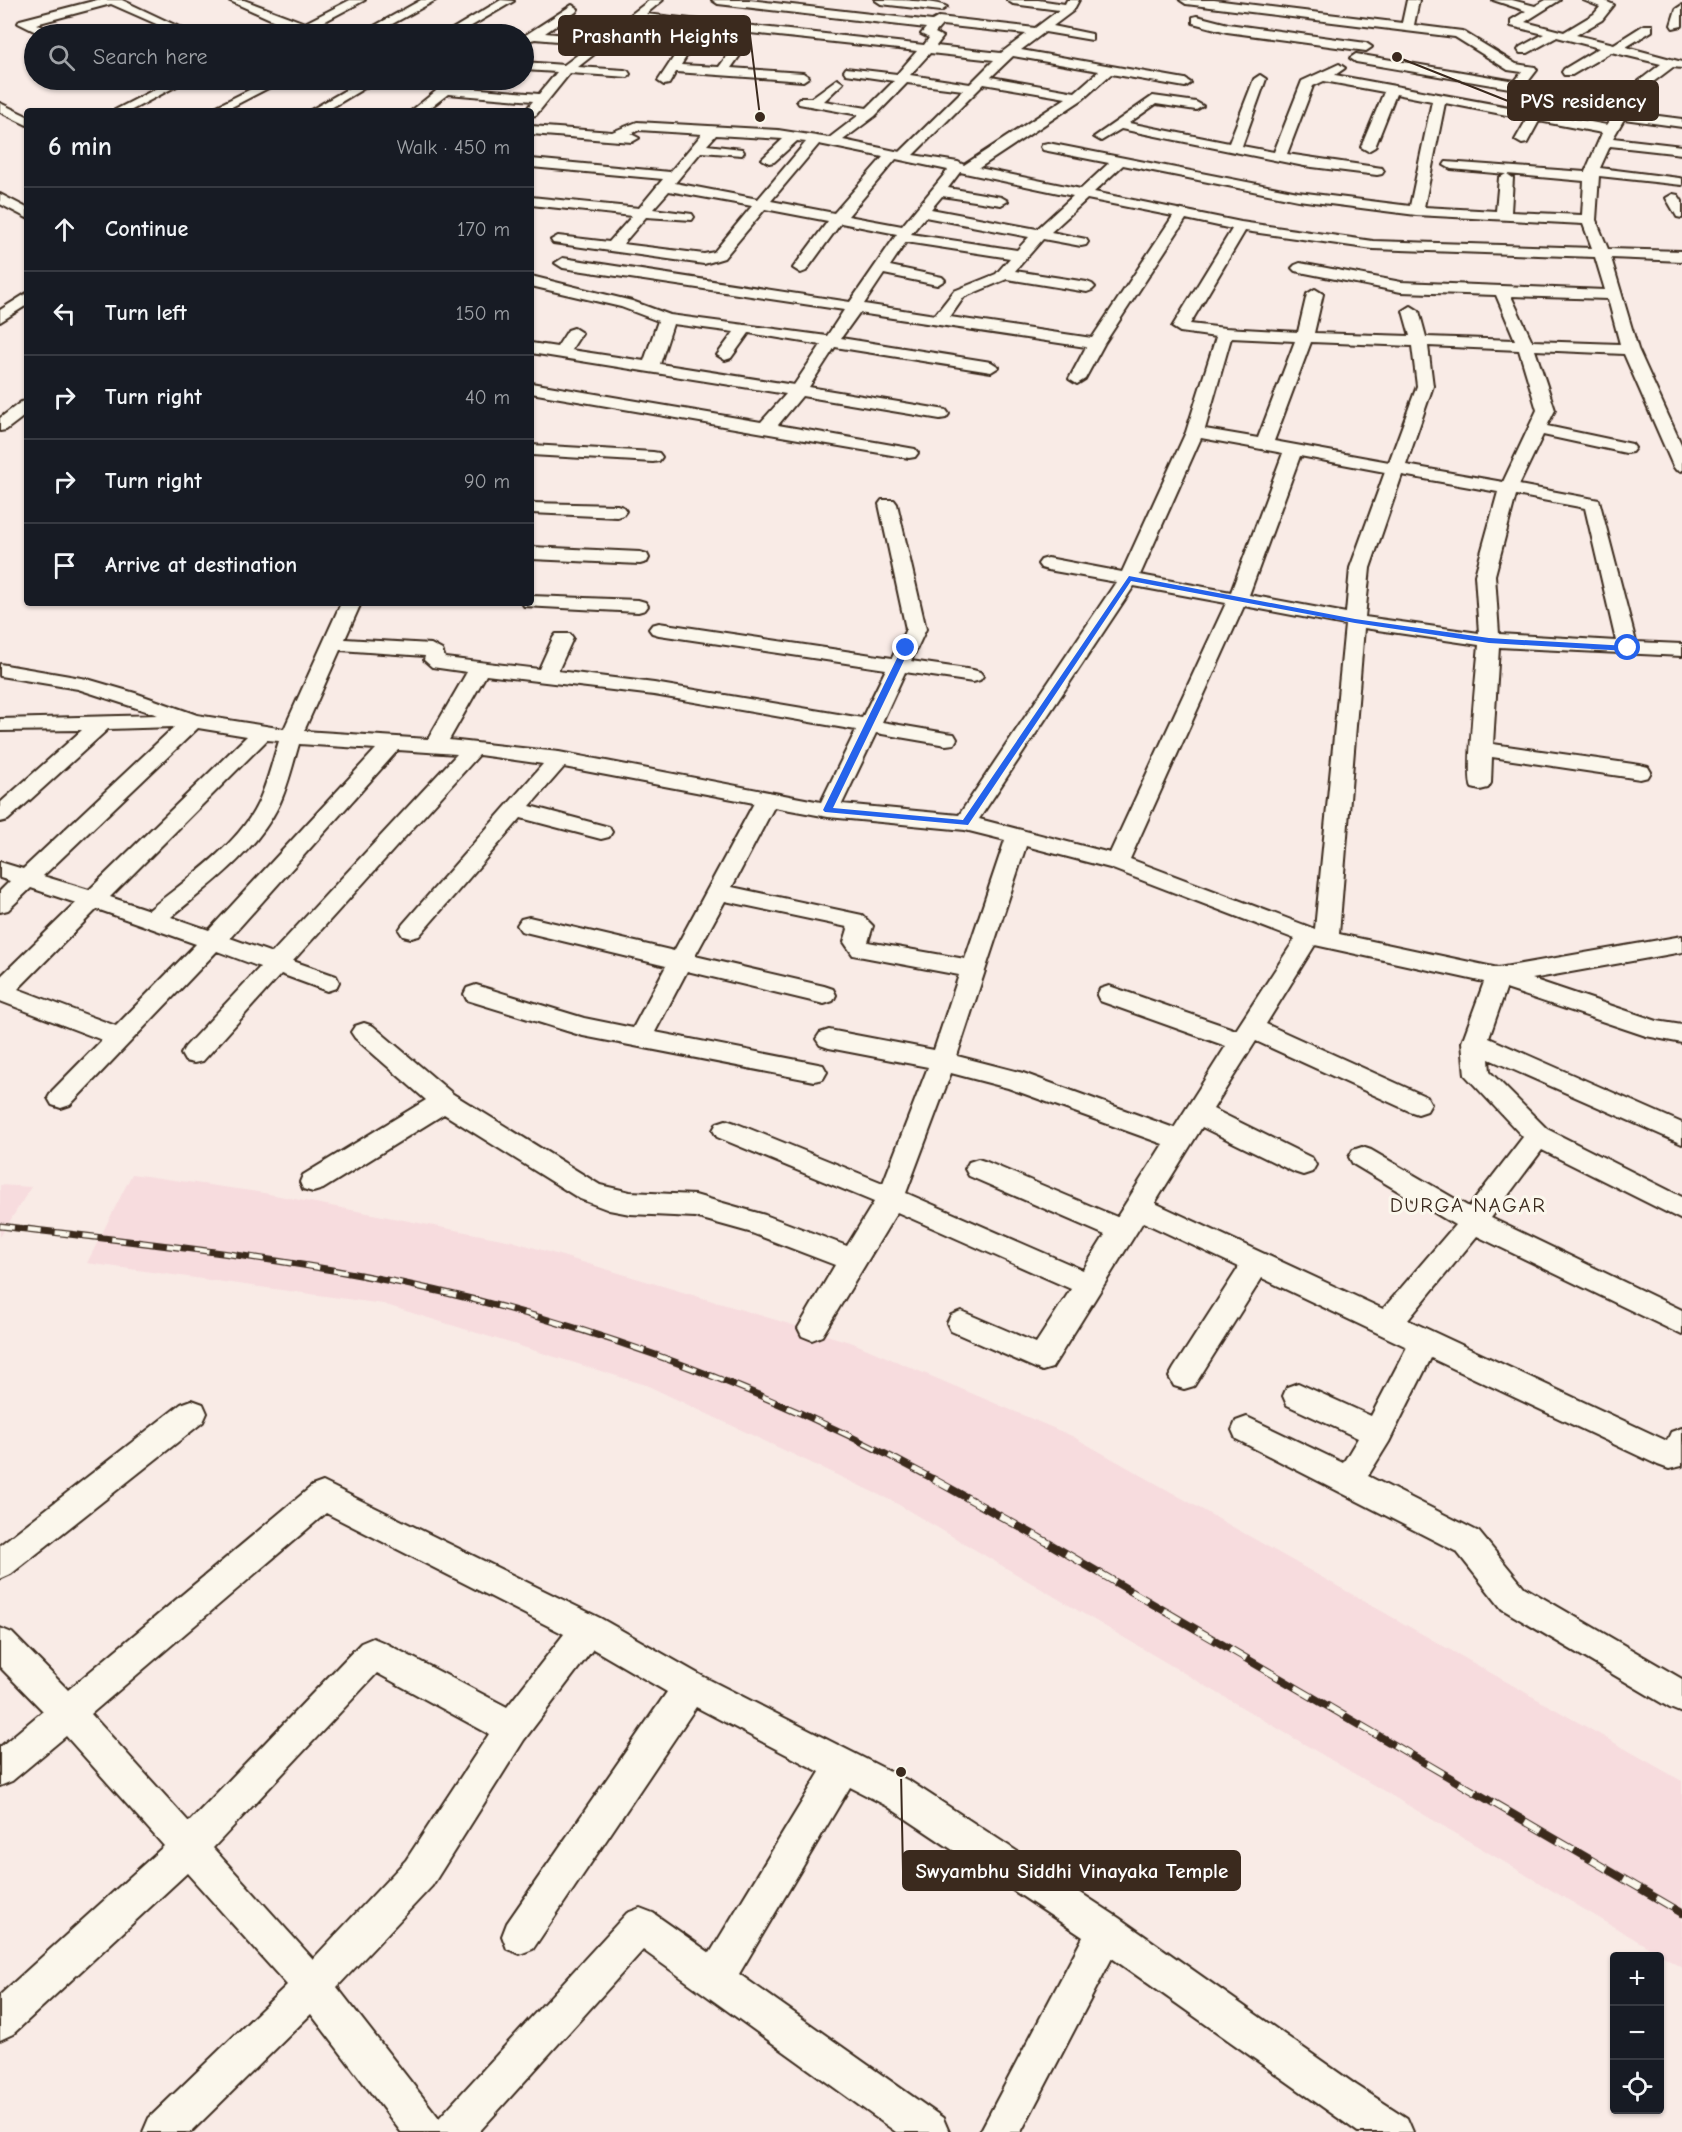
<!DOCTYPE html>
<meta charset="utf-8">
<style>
body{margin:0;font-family:"Comic Neue",sans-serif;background:#242831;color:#f1f3f6}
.controls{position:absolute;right:18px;bottom:18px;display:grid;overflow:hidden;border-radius:6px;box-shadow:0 2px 4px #0004}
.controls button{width:54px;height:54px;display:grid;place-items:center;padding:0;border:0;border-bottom:2px solid #363941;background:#171b24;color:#f1f3f6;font:30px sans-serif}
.stop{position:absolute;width:18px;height:18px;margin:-14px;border:4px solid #2563eb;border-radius:50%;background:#fff}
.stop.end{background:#2563eb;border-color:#fff;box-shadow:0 2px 6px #0008}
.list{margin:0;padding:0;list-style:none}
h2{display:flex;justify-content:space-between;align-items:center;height:78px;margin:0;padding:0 24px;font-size:26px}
h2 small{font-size:20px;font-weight:400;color:#9ea1a6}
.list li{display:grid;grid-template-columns:39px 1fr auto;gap:18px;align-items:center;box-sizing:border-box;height:84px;padding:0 24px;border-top:2px solid #363941}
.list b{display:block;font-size:22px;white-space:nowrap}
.list em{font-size:20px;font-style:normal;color:#9ea1a6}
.icon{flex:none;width:33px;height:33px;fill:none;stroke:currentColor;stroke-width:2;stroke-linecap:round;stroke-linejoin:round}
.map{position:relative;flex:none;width:1682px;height:2132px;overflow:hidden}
.search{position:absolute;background:#171b24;box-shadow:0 2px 4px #0004;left:24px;top:24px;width:510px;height:66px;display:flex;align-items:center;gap:15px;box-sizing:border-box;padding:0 21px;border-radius:33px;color:#9ea1a6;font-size:22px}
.panel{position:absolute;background:#171b24;box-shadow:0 2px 4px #0004;left:24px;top:108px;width:510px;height:498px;border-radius:6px}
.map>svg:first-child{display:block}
</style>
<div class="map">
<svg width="1682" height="2132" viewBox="0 0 1682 2132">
<rect width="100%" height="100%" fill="#f9ebe6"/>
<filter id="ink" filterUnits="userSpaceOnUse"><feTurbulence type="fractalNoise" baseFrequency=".0167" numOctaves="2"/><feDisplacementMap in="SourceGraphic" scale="12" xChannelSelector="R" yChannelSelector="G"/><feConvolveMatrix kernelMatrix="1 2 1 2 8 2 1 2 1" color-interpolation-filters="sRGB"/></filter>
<g filter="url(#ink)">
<!-- built -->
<g fill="#f7dcde">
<polygon points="132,1174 264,1193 512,1241 853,1343 1072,1436 1682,1781 1682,1967 894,1502 646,1385 383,1304 87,1263"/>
<polygon points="0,1185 31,1187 0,1237"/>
</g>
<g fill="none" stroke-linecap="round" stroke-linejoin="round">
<!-- minor casing -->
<g stroke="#3b2a1e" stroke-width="4">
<g id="minor">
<polygon points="97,0 122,0 194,34 179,34 111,4 36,24 53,31 55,34 40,34 18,23 20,20"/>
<polygon points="228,0 244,0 305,23 350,0 365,0 318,25 348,31 350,34 328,34 288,27"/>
<polygon points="421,0 436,0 374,34 360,34"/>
<polygon points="501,0 514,1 458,34 444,34"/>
<path d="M 650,0 L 663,0 L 646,14 L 924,45 L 929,38 L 921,34 L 926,28 L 718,4 L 712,0 L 749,0 L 932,21 L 939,17 L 1035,28 L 1059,10 L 1013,4 L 1007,0 L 1038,0 L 1065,4 L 1067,0 L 1079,0 L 1073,11 L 1053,26 L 1092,34 L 1092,40 L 1045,32 L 1021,50 L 1185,79 L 1191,83 L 1185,87 L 1111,74 L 1083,99 L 979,168 L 1081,189 L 1109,163 L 1043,150 L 1041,147 L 1043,144 L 1048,143 L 1298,192 L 1410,206 L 1432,101 L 1396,94 L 1375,147 L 1368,151 L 1361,147 L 1384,92 L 1324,81 L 1313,86 L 1287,154 L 1382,168 L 1384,171 L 1382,174 L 1377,175 L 1304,166 L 1121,129 L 1101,141 L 1094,137 L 1153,96 L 1196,102 L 1203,106 L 1196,110 L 1156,104 L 1129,123 L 1229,143 L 1254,79 L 1260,75 L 1266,79 L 1242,146 L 1274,152 L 1302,81 L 1339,64 L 1345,68 L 1335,75 L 1607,125 L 1614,115 L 1615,106 L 1356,62 L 1350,58 L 1356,54 L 1515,81 L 1522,72 L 1508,70 L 1455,37 L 1186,4 L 1180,0 L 1214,0 L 1402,23 L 1407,0 L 1419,0 L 1414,25 L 1462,31 L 1516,64 L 1535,67 L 1537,70 L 1527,83 L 1617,98 L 1661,64 L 1611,52 L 1572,75 L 1564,75 L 1562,72 L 1564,69 L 1599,48 L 1557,37 L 1528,53 L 1520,53 L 1518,50 L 1520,47 L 1544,34 L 1511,26 L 1511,20 L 1526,11 L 1493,0 L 1512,0 L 1535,6 L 1546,0 L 1560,0 L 1525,22 L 1564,32 L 1594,14 L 1600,7 L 1583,0 L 1603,0 L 1614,5 L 1602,20 L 1576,35 L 1614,44 L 1644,25 L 1652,25 L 1652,31 L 1626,47 L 1682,62 L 1682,68 L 1673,67 L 1628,101 L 1628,112 L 1682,119 L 1682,127 L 1624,119 L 1613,138 L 1682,146 L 1682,154 L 1610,146 L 1600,168 L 1679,178 L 1682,179 L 1682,185 L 1599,176 L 1596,220 L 1608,249 L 1682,251 L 1682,261 L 1611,258 L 1638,349 L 1682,446 L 1682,471 L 1676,470 L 1673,466 L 1624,354 L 1535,350 L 1555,410 L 1547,426 L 1632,444 L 1635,448 L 1632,452 L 1626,453 L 1543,435 L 1519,485 L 1599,500 L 1636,642 L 1682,644 L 1682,656 L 1499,647 L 1493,744 L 1640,765 L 1648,767 L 1651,772 L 1648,777 L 1640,779 L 1492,757 L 1491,783 L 1488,788 L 1480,790 L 1472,788 C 1465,777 1477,667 1479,645 L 1364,628 L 1339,934 L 1498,968 L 1682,936 L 1682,952 L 1532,979 L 1657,1021 L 1682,1025 L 1682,1043 L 1646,1036 L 1506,989 L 1489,1038 L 1682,1123 L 1682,1144 L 1489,1059 L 1490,1072 L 1547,1129 L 1682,1197 L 1682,1220 L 1542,1150 L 1491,1218 L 1682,1310 L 1682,1335 L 1477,1236 L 1408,1320 L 1667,1441 L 1671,1432 L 1682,1428 L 1682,1466 L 1669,1469 L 1658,1465 L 1431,1358 L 1389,1442 L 1368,1476 L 1479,1532 L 1524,1587 L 1682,1679 L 1682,1713 L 1670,1708 L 1502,1609 L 1457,1552 L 1236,1439 L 1232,1430 L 1236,1421 L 1247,1417 L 1343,1463 L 1358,1438 L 1287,1405 L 1283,1396 L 1287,1387 L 1298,1383 L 1371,1416 L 1407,1347 L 1262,1278 L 1194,1386 L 1184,1389 L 1174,1386 L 1169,1377 L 1174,1368 L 1239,1267 L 1143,1222 L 1052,1368 L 1042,1371 L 951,1331 L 947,1323 L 951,1315 L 961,1311 L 1036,1343 L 1071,1289 L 897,1212 L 822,1336 L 812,1340 L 802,1336 L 798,1328 L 835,1265 L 749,1232 L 695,1217 L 630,1214 L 609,1210 L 580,1199 L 444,1114 L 323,1189 L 313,1192 L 303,1189 L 300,1182 L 303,1175 L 426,1100 L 355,1038 L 351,1032 L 355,1026 L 364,1023 L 373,1026 L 453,1094 L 600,1185 L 630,1192 L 695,1195 L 765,1215 L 847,1246 L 874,1202 L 717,1137 L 713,1130 L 717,1123 L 726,1120 L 735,1123 L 883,1183 L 928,1067 L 829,1048 L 820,1045 L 816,1039 L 820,1033 L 829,1030 L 934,1050 L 959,975 L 853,955 L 844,942 L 848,929 L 847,927 L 725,901 L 695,956 L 824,986 L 833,989 L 836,995 L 833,1001 L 824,1004 L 687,971 L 655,1032 L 823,1065 L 827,1072 L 823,1079 L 814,1081 L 583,1036 L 467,1000 L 464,994 L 467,988 L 476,985 L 584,1018 L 633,1028 L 666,966 L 529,933 L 521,931 L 517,925 L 521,919 L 529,917 L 674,951 L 754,803 L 564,767 L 530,806 L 609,827 L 612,832 L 609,837 L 601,839 L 521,818 L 419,936 L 411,938 L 403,936 L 399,930 L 403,924 L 543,764 L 479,755 L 293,961 L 336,976 L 339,982 L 336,988 L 327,991 L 281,974 L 203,1061 L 194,1063 L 185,1061 L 181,1054 L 185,1047 L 260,967 L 217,951 L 70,1105 L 61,1108 L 52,1105 L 48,1098 L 52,1091 L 102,1040 L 0,1001 L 0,977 L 76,903 L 31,888 L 8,910 L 0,912 L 0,891 L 10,881 L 0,878 L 0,862 L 23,869 L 174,727 L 108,729 L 8,820 L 0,822 L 0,803 L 82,730 L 0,731 L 0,719 L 158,715 L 78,689 L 0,676 L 0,664 L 87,679 L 135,693 L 197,715 L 284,729 L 341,603 L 361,603 L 345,639 L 431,644 L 442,650 L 445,658 L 539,669 L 553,638 L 556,634 L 570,634 L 573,638 L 558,671 L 654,683 L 862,718 L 886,669 L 659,635 L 652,633 L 649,629 L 652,625 L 659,623 L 892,658 L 906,629 L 879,504 L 882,500 L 894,500 L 897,504 L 926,629 L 911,661 L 973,670 L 980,672 L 983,676 L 980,680 L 973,682 L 905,672 L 882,722 L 946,733 L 954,734 L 957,739 L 954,744 L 946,745 L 876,733 L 842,804 L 959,815 L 1116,582 L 1048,570 L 1041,568 L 1038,564 L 1041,560 L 1048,558 L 1122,572 L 1186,432 L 1216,337 L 1180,332 L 1172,327 L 1232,229 L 1186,219 L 1104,344 L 1085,379 L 1077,384 L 1069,379 L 1086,347 L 859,313 L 841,338 L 991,362 L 999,367 L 991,372 L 835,347 L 809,387 L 940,409 L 946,410 L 949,414 L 946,418 L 940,419 L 802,396 L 778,425 L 915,449 L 918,453 L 915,457 L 909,458 L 531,393 L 531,383 L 761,422 L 786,394 L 531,353 L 531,343 L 557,347 L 568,330 L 574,328 L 582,333 L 571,350 L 644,361 L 658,321 L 621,307 L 531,286 L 531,276 L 632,301 L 670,315 L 827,336 L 844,310 L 563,268 L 555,263 L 563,258 L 850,302 L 897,234 L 841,223 L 806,271 L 801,273 L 793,268 L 828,221 L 765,209 L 724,258 L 704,264 L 553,243 L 551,240 L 558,236 L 609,242 L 632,216 L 531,205 L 531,197 L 639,208 L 663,179 L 531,167 L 531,159 L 670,172 L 702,134 L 639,130 L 631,134 L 639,138 L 632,142 L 531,134 L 531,126 L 612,132 L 637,122 L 778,130 L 829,138 L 859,115 L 799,104 L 797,101 L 799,98 L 811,98 L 837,79 L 843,83 L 824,101 L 867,108 L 894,81 L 846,74 L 844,71 L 846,68 L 897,74 L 917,51 L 638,21 L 614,39 L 689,46 L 691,49 L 681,65 L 719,67 L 738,41 L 742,40 L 748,44 L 731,68 L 803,73 L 809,77 L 803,81 L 676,72 L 669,84 L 664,85 L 658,81 L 677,52 L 606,45 L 578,67 L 624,70 L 628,71 L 630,74 L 628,77 L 570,73 L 536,115 L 531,116 L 531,111 L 525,111 L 533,101 L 448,94 L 426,111 L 411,111 L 436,91 L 437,87 L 454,80 L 461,83 L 457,87 L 539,94 L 557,72 L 524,70 L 524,62 L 564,65 L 592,44 L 535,39 L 524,42 L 524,36 L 572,5 L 578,9 L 576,12 L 545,33 L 600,38 ZM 942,25 L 1026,34 L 1001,53 L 936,46 L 943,37 L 935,33 ZM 930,53 L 994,60 L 970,84 L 910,75 ZM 1013,56 L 1099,71 L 1075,92 L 991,77 ZM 907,83 L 963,90 L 900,152 L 843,140 L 875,116 ZM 984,84 L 1066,98 L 964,165 L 958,162 L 913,155 ZM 1445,103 L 1527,119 L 1515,140 L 1522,144 L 1527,143 L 1539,121 L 1602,133 L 1585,172 L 1446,162 L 1444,165 L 1451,169 L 1506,174 L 1499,178 L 1496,211 L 1424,207 ZM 716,135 L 783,139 L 762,159 L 769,163 L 774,162 L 797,141 L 806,142 L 758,199 L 675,183 L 701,152 L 742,155 L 744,152 L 742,149 L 707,145 ZM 819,144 L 883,157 L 834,213 L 771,201 ZM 896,159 L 948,170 L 902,226 L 848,216 ZM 1123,165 L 1298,200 L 1416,215 L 1583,224 L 1592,248 L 1373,241 L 1241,222 L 1094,192 ZM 960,172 L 1073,196 L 1037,229 L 931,209 L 942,196 L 1001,205 L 1008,201 L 1001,197 L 948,188 ZM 1507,174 L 1584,181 L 1582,215 L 1511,212 L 1513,178 ZM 669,191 L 752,206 L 714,252 L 704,254 L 623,244 L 646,217 L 692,220 L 694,217 L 692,214 L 653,209 ZM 1087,199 L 1173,216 L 1092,338 L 950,317 L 964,297 L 1007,279 L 1087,292 L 1092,290 L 1095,287 L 1092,284 L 1087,282 L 1015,271 L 1043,239 L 1081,246 L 1086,245 L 1088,242 L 1086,239 L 1051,232 ZM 925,217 L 1029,237 L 1017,250 L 911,234 ZM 1245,231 L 1373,249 L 1595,257 L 1605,290 L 1401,282 L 1300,263 L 1295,265 L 1292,268 L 1295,271 L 1401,292 L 1496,295 L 1515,340 L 1426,337 L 1419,311 L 1411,306 L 1403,311 L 1410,336 L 1314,333 L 1323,294 L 1315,289 L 1307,294 L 1298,332 L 1225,328 L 1190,324 ZM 906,242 L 1010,258 L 996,274 L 954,291 L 935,315 L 864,304 L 884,274 L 937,285 L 945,280 L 942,277 L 890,266 ZM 1511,296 L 1608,299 L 1620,344 L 1532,341 ZM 673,324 L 734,332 L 717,355 L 725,360 L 731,358 L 749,333 L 821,345 L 794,385 L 660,364 ZM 1231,338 L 1295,341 L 1258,438 L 1205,429 ZM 1311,342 L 1412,346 L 1417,386 L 1389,462 L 1274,441 ZM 1428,346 L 1519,350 L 1537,410 L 1503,482 L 1406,465 L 1433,386 ZM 1201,438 L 1283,453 L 1231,592 L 1140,575 ZM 1300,456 L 1385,472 L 1350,568 L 1346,613 L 1249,595 ZM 1402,475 L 1498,492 L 1475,575 L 1479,633 L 1365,617 L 1370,568 ZM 1516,495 L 1585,508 L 1616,641 L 1499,634 L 1495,575 ZM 1134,586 L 1226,603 L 1110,853 L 979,819 ZM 1244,606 L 1345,625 L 1315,929 L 1130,859 ZM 340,650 L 425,656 L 424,660 L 432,667 L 467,672 L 428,739 L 304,731 ZM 486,675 L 654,695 L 856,730 L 821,802 L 559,752 L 449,740 ZM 198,728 L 247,736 L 89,890 L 43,876 ZM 267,740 L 279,741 C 272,762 267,784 258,803 C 238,846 185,880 149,910 L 110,897 ZM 299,744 L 376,749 L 209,930 L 171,917 C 211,884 255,853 279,805 C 288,786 293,764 299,744 ZM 398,750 L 457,754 L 272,953 L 230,938 ZM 774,807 L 828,817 L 965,830 L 1005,840 L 965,959 L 868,942 L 873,926 L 862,915 L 732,887 ZM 1026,846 L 1110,868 L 1295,939 L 1236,1030 L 1118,989 L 1109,986 L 1100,989 L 1097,995 L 1100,1001 L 1226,1046 L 1174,1128 L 1023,1073 L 957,1056 ZM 97,909 L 196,944 L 116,1026 L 18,989 ZM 1315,945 L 1484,982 L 1462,1042 L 1465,1075 L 1523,1137 L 1469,1207 L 1371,1150 L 1362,1147 L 1353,1150 L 1349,1157 L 1353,1164 L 1455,1225 L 1383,1309 L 1155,1203 L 1202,1127 L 1294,1172 L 1303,1175 L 1312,1172 L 1316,1165 L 1312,1158 L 1213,1109 L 1256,1041 L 1409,1111 L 1418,1114 L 1427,1111 L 1431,1104 L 1427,1097 L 1266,1024 ZM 951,1073 L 1008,1088 L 1163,1144 L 1117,1217 L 987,1162 L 978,1159 L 969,1162 L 965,1169 L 969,1176 L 1105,1235 L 1083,1270 L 906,1193 Z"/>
<path d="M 875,0 C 892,0 935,0 947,7 L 941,11 L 881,4 Z"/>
<polygon points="1682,5 1682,26 1673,28 1671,25 1676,9"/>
<polygon points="1197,16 1228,24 1366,43 1372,47 1366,51 1227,32 1193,23 1193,17"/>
<polygon points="173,80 188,80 130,111 113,111"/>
<polygon points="269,80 284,80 224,111 207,111"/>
<polygon points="363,80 378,80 326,111 309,111"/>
<polygon points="0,103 27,116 27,125 0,112"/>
<polygon points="0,194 27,208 27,218 0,204"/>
<polygon points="1673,194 1678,195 1682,201 1682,218 1677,217 1666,198"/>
<polygon points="27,293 27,305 0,322 0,310"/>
<polygon points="27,401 27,414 6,430 0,431 0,418 21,402"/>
<polygon points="531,445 653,452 659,453 662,457 659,461 653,462 531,455"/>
<polygon points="531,503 617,505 623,507 626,511 623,515 617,517 531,513"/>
<polygon points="531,547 640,552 647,554 649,558 647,562 640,564 531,559"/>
<polygon points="531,596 638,600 645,602 648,606 645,610 638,612 524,606 522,603 531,603"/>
<polygon points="192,1400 203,1404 207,1413 203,1422 11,1574 0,1579 0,1545 181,1404"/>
<path d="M 323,1482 L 600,1618 L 702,1676 L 911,1782 L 1119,1918 L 1356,2085 L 1407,2118 L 1413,2132 L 1358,2132 L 1112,1958 L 1021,2132 L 980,2132 L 1083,1937 L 887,1806 L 850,1787 L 739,1974 L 943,2118 L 949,2132 L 896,2132 L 643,1950 L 479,2132 L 401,2132 L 311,2014 L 191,2132 L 143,2132 L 149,2118 L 287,1985 L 187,1873 L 13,2034 L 0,2040 L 0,1995 L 164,1846 L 66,1736 L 12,1781 L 0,1786 L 0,1747 L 43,1711 L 0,1667 L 0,1628 L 12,1633 L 68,1690 L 312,1486 ZM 326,1513 L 564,1634 L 507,1707 L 385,1643 L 373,1638 L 361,1643 L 189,1822 L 91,1714 ZM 593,1649 L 667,1692 L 507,1923 L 502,1936 L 507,1949 L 520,1954 L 533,1949 L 696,1707 L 820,1772 L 710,1953 L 653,1913 L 640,1908 L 627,1913 L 439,2118 L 337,1987 L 432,1886 L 524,1740 ZM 377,1673 L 489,1734 L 406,1860 L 313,1959 L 213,1848 Z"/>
</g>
</g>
<!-- minor -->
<use href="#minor" fill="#fbf7ec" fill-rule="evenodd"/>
<!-- rail-far1 casing -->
<g stroke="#3b2a1e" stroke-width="7">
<path id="rail-far1" d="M 0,1226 C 120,1240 241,1253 360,1275 C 555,1310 762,1385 935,1480"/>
</g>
<!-- rail casing -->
<g stroke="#3b2a1e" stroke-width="8">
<polyline id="rail" points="933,1479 1038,1537 1682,1913"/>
</g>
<!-- rail-far1 -->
<use href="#rail-far1" stroke="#fbf7ec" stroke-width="4.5" stroke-dasharray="14" stroke-linecap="butt"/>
<!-- rail -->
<use href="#rail" stroke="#fbf7ec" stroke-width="6" stroke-dasharray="19" stroke-linecap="butt"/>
</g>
</g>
<!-- route -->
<polygon fill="#2563eb" points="1129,576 1355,619 1489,638 1628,646 1631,648 1628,651 1489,643 1355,623 1131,581 968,825 825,812 823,810 902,648 906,646 910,648 833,808 963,820"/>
<g text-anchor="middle" stroke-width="6" stroke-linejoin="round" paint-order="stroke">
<!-- neighbourhood labels -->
<g font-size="21" letter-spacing="1.5" fill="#3b2a1e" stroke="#fbf7ec">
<text x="1468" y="1212">DURGA NAGAR</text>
</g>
</g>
<!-- callouts -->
<path fill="none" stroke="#3b2a1e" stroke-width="2" d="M760 117L750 35M1397 57L1508 101M901 1772L903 1871"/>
<g fill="#3b2a1e" stroke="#fbf7ec" stroke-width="2">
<circle cx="760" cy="117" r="6"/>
<circle cx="1397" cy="57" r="6"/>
<circle cx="901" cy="1772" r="6"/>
</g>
<g fill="#3b2a1e" stroke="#3b2a1e" stroke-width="2">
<rect x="559" y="16" width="191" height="39" rx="6"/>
<rect x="1508" y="81" width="150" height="39" rx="6"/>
<rect x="903" y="1851" width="337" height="39" rx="6"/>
</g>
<g font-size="21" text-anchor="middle" font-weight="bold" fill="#fff">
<text x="655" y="43">Prashanth Heights</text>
<text x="1583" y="108">PVS residency</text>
<text x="1072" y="1878">Swyambhu Siddhi Vinayaka Temple</text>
</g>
</svg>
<div class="controls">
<button>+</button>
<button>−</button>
<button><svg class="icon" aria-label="locate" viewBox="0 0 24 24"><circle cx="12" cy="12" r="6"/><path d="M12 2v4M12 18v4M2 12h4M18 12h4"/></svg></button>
</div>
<div class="stop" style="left:1628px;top:648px"></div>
<div class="stop end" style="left:906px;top:648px"></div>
<div class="search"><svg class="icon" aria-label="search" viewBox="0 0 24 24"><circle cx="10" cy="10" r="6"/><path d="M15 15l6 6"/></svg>Search here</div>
<section class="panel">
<h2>6 min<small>Walk · 450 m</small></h2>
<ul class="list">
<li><svg class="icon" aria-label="ahead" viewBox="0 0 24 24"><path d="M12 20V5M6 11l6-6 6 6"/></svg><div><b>Continue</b></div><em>170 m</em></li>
<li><svg class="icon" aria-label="left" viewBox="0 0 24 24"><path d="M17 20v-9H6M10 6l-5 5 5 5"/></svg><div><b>Turn left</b></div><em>150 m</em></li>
<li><svg class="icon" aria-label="right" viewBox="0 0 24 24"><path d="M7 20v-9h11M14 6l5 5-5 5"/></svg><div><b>Turn right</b></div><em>40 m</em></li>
<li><svg class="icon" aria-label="right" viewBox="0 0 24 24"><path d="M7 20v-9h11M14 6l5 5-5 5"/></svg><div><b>Turn right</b></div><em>90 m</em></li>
<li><svg class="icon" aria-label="arrive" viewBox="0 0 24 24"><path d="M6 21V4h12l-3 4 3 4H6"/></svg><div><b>Arrive at destination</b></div></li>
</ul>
</section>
</div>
